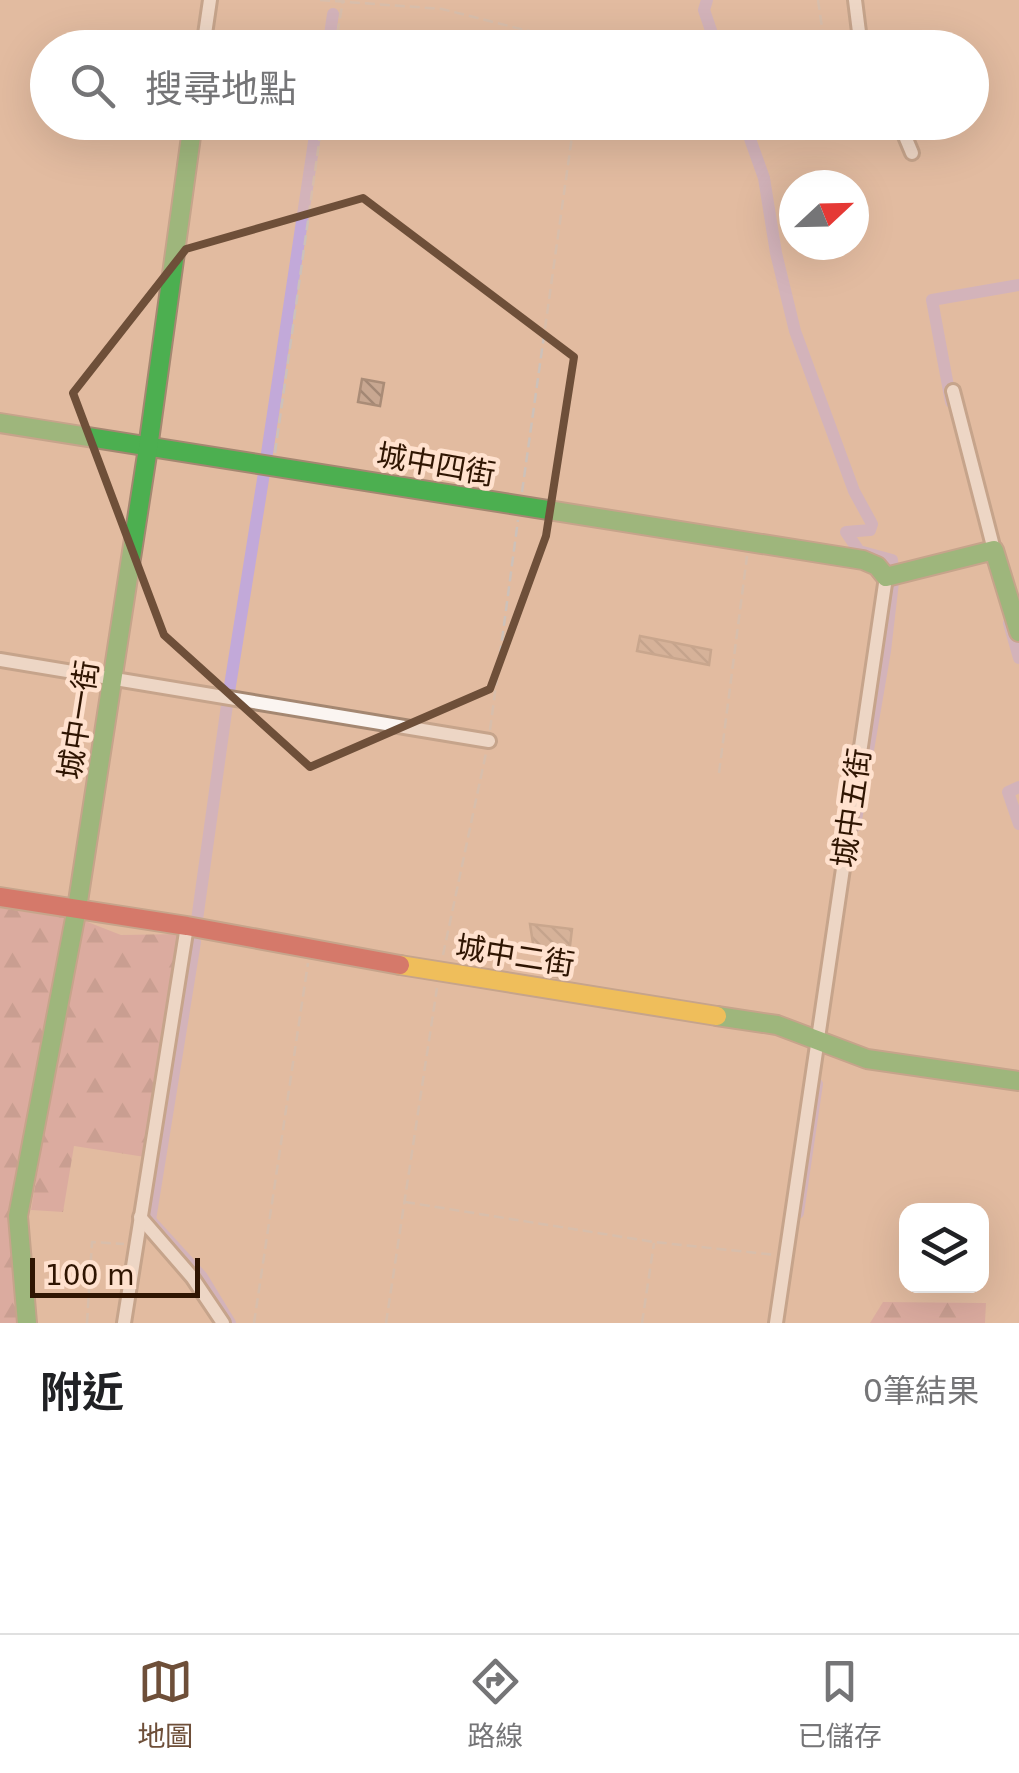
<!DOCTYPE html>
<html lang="zh-TW">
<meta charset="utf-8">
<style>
body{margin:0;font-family:"DejaVu Sans","Noto Sans TC",sans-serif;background:#f2f2f2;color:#202124}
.controls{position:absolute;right:30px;bottom:30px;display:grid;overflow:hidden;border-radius:20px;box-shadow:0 10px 40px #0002}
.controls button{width:90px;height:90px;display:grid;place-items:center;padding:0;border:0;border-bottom:2px solid #e0e0e0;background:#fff;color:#202124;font:50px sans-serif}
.compass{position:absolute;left:779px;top:170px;width:90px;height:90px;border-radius:50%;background:#fff;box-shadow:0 10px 40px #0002;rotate:68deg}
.scale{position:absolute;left:30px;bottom:25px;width:170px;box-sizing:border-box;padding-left:10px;border:5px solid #2f1502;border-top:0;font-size:28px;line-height:35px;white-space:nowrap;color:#2f1502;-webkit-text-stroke:8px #ffe1ce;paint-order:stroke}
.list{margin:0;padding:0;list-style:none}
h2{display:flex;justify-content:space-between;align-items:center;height:130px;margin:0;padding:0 40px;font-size:42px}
h2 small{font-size:32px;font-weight:400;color:#757577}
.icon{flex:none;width:55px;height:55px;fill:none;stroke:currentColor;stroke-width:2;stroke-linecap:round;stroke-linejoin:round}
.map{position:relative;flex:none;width:1019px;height:1323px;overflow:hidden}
.search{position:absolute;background:#fff;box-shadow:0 10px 40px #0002;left:30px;right:30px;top:30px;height:110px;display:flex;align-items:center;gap:25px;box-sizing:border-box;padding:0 35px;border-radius:55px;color:#757577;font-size:38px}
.sheet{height:310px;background:#fff}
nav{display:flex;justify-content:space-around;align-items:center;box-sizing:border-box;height:140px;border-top:2px solid #e0e0e0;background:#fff;font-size:28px;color:#757577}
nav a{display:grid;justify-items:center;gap:5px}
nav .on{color:#6e4f39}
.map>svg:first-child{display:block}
</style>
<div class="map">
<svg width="1019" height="1323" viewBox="0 0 1019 1323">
<defs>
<pattern id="forest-firs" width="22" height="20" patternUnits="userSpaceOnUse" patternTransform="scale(2.5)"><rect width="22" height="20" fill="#d3989d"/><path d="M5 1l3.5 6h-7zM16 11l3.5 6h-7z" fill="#ac7b7e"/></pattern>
<pattern id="building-back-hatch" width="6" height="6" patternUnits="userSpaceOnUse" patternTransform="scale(2.5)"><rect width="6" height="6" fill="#c8a791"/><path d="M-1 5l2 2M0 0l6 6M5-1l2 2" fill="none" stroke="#a38774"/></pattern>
</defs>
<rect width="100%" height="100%" fill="#e2bba0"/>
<!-- forest -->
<g fill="url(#forest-firs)">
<polygon points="0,908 67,918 11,1212 22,1323 0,1323"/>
<polygon points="80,919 121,935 178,934 145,1157 74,1146 63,1212 31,1210"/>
<polygon points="883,1302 986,1303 985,1323 870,1323"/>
</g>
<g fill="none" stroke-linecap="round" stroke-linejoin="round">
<!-- canal -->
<g stroke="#c2a9d9" stroke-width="12">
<polyline points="707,0 704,10 717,48"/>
<polyline points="328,48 333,14"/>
<polyline points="744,122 764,178 776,253 795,331 854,491 872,524 870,530 846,532 859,551 892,560 893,570"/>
<polyline points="951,402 932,300 1019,285"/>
<polyline points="266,460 317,122"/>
<polyline points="1009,623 1019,658"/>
<polyline points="229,692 264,473"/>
<polyline points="1019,787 1008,792 1019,824"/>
<polyline points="855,826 885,651 893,582"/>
<polyline points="197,920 227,705"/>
<polyline points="195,942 150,1220 202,1277 230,1323"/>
<polyline points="798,1213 817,1084"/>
</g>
</g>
<!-- building -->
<g fill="url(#building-back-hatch)" stroke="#aa8c77" stroke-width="2.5">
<polygon points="362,379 384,383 380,406 358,402"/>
<polygon points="640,636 711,650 709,665 637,651"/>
<polygon points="530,924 572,929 566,979 550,976 553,963 549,962 551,947 534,950"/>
</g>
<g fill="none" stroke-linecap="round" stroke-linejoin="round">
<!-- street casing -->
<g stroke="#a48771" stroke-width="18">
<g id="street">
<polyline points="855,0 861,48"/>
<polyline points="203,48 210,0"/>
<polyline points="899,122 912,153"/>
<polyline points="953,391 994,550"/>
<polyline points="0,660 489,741"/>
<polyline points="140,1217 192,1277 223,1323"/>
<polyline points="124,1323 187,926"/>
<polyline points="776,1323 886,577"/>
</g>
</g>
<!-- fast casing -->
<g stroke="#a48771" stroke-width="22">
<g id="fast">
<polyline points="0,423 863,560 877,566 886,577 994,550 1019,632"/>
<polyline points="717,1016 777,1025 867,1059 1019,1081"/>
<polyline points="27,1323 18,1216 77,908 148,448 193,122"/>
</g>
</g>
<!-- slow casing -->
<g stroke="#a48771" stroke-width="22">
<polyline id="slow" points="400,965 717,1016"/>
</g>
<!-- jam casing -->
<g stroke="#a48771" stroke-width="22">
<polyline id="jam" points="0,897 187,926 400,965"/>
</g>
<!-- path -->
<g stroke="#cdc1b9" stroke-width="2.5" stroke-dasharray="10 5" stroke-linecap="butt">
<polyline points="320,0 442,9 572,42 578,48"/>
<polyline points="818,0 825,48"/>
<polyline points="335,48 343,0"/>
<polyline points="275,453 322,122"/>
<polyline points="522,492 574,122"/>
<polyline points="490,730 518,520"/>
<polyline points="719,773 747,556"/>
<polyline points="443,955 486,753"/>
<polyline points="405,1202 654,1242 776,1255"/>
<polyline points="87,1323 92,1242 124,1244"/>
<polyline points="254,1323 308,963"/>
<polyline points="386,1323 437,988"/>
<polyline points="642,1323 654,1243"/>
</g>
<!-- street -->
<use href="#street" stroke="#fbf5f1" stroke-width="12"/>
<!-- fast -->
<use href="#fast" stroke="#4caf50" stroke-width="18"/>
<!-- slow -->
<use href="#slow" stroke="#ffc107" stroke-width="18"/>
<!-- jam -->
<use href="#jam" stroke="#c62828" stroke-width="18"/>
</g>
<!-- marked area -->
<path d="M0 0H1019V1323H0ZM 363,198 L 574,357 L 546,536 L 490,689 L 310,767 L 164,635 L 73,393 L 186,249 Z" fill="#e2bba0" fill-opacity=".55" fill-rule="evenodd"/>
<path fill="none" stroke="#6e4f39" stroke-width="8" stroke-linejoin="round" d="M 363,198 L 574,357 L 546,536 L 490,689 L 310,767 L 164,635 L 73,393 L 186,249 Z"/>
<g text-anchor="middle" stroke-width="9" stroke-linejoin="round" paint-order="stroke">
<!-- street labels -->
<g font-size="30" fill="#2f1502" stroke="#ffe1ce">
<text transform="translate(436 465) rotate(10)" y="10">城中四街</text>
<text transform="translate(79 720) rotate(-81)" y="10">城中一街</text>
<text transform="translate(852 808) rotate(-82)" y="10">城中五街</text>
<text transform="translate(515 956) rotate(9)" y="10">城中二街</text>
</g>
</g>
</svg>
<div class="controls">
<button><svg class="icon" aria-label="layers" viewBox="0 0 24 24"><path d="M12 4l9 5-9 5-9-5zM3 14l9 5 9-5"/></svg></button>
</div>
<svg class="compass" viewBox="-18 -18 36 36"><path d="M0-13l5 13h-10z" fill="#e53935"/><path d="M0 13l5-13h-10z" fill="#757577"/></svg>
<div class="scale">100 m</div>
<div class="search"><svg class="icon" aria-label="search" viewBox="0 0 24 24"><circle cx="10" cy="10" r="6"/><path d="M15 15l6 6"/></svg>搜尋地點</div>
</div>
<section class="sheet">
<h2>附近<small>0筆結果</small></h2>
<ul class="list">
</ul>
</section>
<nav>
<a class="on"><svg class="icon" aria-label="map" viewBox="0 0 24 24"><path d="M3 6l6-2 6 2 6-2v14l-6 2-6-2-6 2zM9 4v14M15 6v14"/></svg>地圖</a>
<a><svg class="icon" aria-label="directions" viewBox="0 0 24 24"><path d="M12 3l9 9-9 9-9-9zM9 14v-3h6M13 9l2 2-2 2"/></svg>路線</a>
<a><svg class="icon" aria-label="saved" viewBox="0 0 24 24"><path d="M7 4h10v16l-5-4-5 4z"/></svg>已儲存</a>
</nav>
